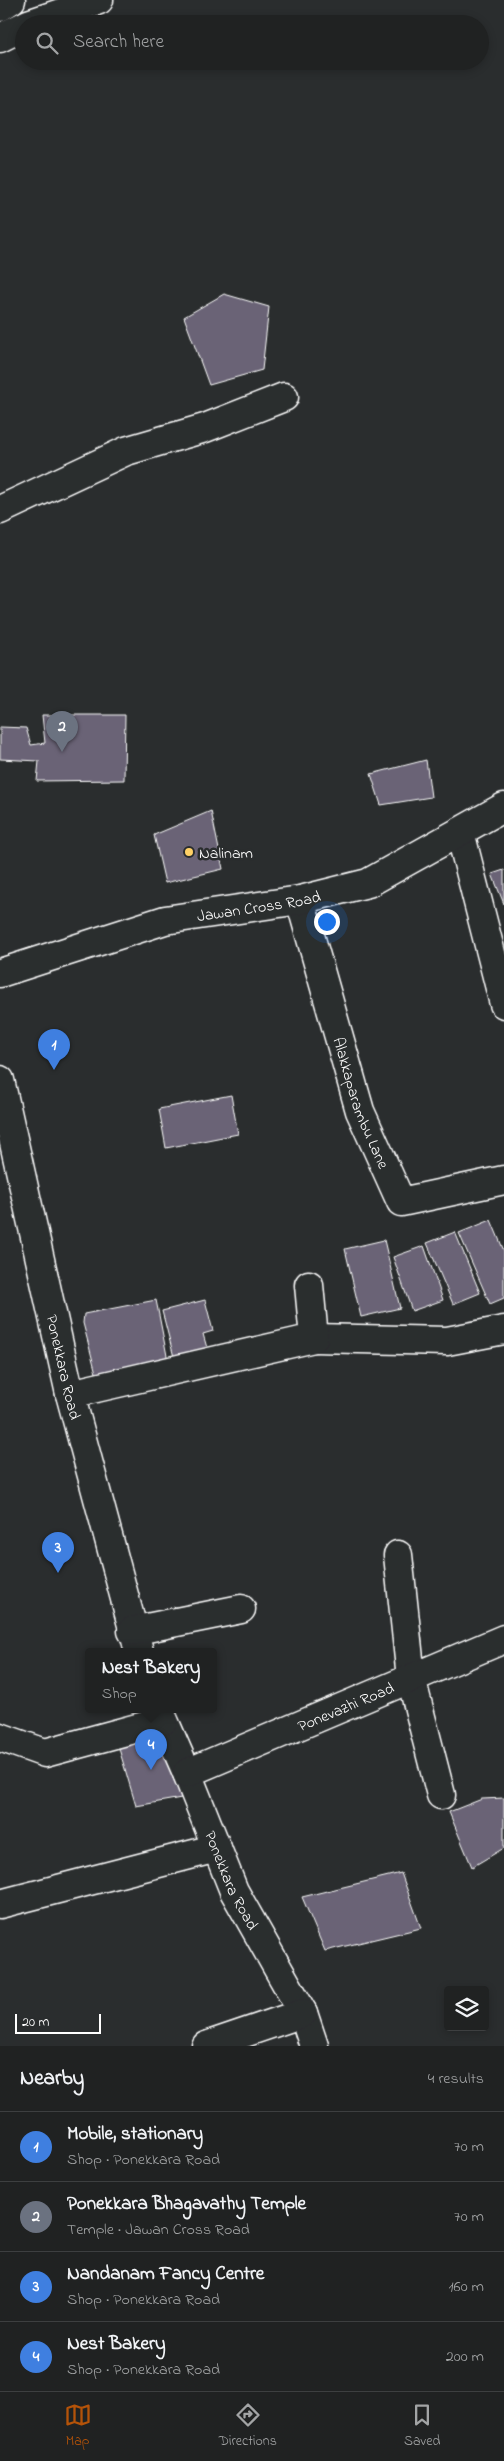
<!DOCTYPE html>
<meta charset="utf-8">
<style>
body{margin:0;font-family:"Indie Flower",sans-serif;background:#282a2a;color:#f1f3f6}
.controls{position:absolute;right:15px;bottom:15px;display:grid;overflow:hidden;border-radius:5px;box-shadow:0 2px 8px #0003}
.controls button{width:45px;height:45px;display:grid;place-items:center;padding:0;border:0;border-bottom:1px solid #3d3f40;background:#202222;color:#f1f3f6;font:25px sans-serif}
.scale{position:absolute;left:15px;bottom:12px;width:86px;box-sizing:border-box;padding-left:5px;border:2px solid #fff;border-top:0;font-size:14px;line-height:18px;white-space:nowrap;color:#fff;-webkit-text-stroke:4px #2a2d2e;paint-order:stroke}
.you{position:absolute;left:326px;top:921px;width:18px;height:18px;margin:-12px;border:4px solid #fff;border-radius:50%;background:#1a73e8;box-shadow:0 0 0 8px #1a73e833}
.badge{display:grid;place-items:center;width:32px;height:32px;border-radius:50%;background:#b45309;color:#fff;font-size:16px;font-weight:700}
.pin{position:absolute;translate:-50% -41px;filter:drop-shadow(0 1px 2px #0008)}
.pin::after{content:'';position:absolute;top:26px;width:18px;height:15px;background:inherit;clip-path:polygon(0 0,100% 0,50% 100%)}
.popup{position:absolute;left:85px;top:1648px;width:132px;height:65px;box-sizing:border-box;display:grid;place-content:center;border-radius:5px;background:#202222;filter:drop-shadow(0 1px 4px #0005);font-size:16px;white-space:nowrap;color:#a2a4a5}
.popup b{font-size:19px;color:#f1f3f6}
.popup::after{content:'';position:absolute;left:50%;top:100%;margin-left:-10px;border:10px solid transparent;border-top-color:#202222}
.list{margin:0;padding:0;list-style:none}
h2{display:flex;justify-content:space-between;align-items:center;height:65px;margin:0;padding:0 20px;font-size:21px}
h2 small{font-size:16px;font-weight:400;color:#a2a4a5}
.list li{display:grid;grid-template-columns:32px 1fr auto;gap:15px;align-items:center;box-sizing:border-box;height:70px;padding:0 20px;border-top:1px solid #3d3f40}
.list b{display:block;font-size:19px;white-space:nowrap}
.list p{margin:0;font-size:16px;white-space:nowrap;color:#a2a4a5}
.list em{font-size:16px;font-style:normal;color:#a2a4a5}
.icon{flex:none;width:28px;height:28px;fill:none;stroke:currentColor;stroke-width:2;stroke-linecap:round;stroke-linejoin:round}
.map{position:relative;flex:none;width:504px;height:2046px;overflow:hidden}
.search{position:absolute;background:#202222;box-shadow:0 2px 8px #0003;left:15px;right:15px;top:15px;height:55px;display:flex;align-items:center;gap:12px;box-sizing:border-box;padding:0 18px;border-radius:28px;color:#a2a4a5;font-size:19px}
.sheet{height:345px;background:#202222}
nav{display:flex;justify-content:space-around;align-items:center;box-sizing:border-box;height:70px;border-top:1px solid #3d3f40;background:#202222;font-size:14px;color:#a2a4a5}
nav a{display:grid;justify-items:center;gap:2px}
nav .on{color:#b45309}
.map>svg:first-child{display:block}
</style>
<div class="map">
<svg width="504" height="2046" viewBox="0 0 504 2046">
<rect width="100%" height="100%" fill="#2a2d2e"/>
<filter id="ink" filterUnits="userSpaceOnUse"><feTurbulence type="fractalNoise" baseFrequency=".02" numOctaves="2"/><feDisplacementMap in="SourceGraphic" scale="10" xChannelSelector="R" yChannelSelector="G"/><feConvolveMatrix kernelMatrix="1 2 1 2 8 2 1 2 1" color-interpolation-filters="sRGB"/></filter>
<g filter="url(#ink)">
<!-- building -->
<g fill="#6a6476" stroke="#fff">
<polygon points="224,294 269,307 262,370 209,385 184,317"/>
<polygon points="42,715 125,715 124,780 37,781 39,761 0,759 0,727 26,728 31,745 45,743"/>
<polygon points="426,760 431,797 381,805 371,774"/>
<polygon points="211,811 223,869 165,883 154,835"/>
<polygon points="504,870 504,904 492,874"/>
<polygon points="231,1095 238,1134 166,1148 159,1109"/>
<polygon points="491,1220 504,1251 504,1298 490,1304 459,1233"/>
<polygon points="455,1232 480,1293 453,1304 427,1243"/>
<polygon points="384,1240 400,1308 361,1317 345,1249"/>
<polygon points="424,1246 443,1300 412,1311 393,1257"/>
<polygon points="156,1300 169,1366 109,1378 96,1373 83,1323 84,1314"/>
<polygon points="205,1300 213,1331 203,1334 207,1348 174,1357 162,1311"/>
<polygon points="160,1727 187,1797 136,1806 117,1742"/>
<polygon points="504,1798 504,1848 472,1867 449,1812 482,1799"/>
<polygon points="401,1873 421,1928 325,1951 302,1897"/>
</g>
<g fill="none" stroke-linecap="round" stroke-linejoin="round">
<!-- minor casing -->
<g stroke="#fff" stroke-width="31">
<g id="minor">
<polyline points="0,7 11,0"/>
<polyline points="28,24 99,0"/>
<polyline points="0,38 24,26"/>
<polyline points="0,510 126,451 205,428 284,397"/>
<polyline points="460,832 504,1004"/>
<path id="s1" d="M 300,900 L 360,1111 L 401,1202 L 504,1180"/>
<path id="s2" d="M 0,973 L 165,920 L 300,900 L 368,883 L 504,807"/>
<path id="s3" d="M 0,1080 L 70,1394 L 139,1651"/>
<polyline points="314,1338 447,1341 504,1330"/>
<polyline points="70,1394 314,1338 309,1285"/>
<polyline points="398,1555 411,1678 441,1795"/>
<polyline points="132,1631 241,1609"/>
<path id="s4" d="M 159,1709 L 187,1773 L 234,1891 L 303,2013 L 314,2046"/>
<polyline points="0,1737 45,1753 163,1721"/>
<path id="s5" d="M 187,1773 L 504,1639"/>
<polyline points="0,1904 217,1848"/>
<polyline points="206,2046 303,2013"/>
</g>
</g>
<!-- minor -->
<use href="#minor" stroke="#2a2d2e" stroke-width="28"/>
</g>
</g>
<!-- markers -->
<circle fill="#ffd166" stroke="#2a2d2e" stroke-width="2" cx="189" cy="852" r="5"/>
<g text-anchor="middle" stroke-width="5" stroke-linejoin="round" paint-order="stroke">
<!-- poi labels -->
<g font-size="16" fill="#fff" stroke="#2a2d2e" text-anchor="start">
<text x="199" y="858">Nalinam</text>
</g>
<!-- street labels -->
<g font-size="16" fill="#fff" stroke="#2a2d2e">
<text dy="6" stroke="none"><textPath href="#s2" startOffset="268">Jawan Cross Road</textPath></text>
<text dy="6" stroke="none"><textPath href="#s1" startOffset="212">Alakkaparambu Lane</textPath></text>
<text dy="6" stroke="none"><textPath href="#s3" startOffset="294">Ponekkara Road</textPath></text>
<text dy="6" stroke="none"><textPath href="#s5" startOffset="172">Ponevazhi Road</textPath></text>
<text dy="6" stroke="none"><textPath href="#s4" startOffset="186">Ponekkara Road</textPath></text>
</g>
</g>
</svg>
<div class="controls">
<button><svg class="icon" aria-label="layers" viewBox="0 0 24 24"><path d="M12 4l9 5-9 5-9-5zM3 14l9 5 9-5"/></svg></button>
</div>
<div class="scale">20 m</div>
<div class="you"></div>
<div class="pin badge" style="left:54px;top:1070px;background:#3f7fe0">1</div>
<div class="pin badge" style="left:62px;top:752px;background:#6b7280">2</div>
<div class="pin badge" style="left:58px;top:1573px;background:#3f7fe0">3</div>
<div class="pin badge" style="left:151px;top:1770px;background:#3f7fe0">4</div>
<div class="popup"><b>Nest Bakery</b>Shop</div>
<div class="search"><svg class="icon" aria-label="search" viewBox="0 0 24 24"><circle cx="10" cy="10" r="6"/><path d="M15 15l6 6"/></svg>Search here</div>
</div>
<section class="sheet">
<h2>Nearby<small>4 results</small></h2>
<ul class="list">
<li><span class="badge" style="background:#3f7fe0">1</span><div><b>Mobile, stationary</b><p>Shop · Ponekkara Road</p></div><em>70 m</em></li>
<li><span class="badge" style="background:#6b7280">2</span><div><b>Ponekkara Bhagavathy Temple</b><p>Temple · Jawan Cross Road</p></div><em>70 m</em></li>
<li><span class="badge" style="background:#3f7fe0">3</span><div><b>Nandanam Fancy Centre</b><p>Shop · Ponekkara Road</p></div><em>160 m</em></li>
<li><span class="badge" style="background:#3f7fe0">4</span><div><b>Nest Bakery</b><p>Shop · Ponekkara Road</p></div><em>200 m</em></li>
</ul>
</section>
<nav>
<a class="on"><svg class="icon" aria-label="map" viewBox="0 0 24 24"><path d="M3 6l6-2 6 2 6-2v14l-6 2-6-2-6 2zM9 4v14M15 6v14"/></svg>Map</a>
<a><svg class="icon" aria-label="directions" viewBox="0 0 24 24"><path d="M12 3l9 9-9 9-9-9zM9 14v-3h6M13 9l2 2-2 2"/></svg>Directions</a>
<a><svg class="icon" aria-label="saved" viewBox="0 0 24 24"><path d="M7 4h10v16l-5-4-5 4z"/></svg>Saved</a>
</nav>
